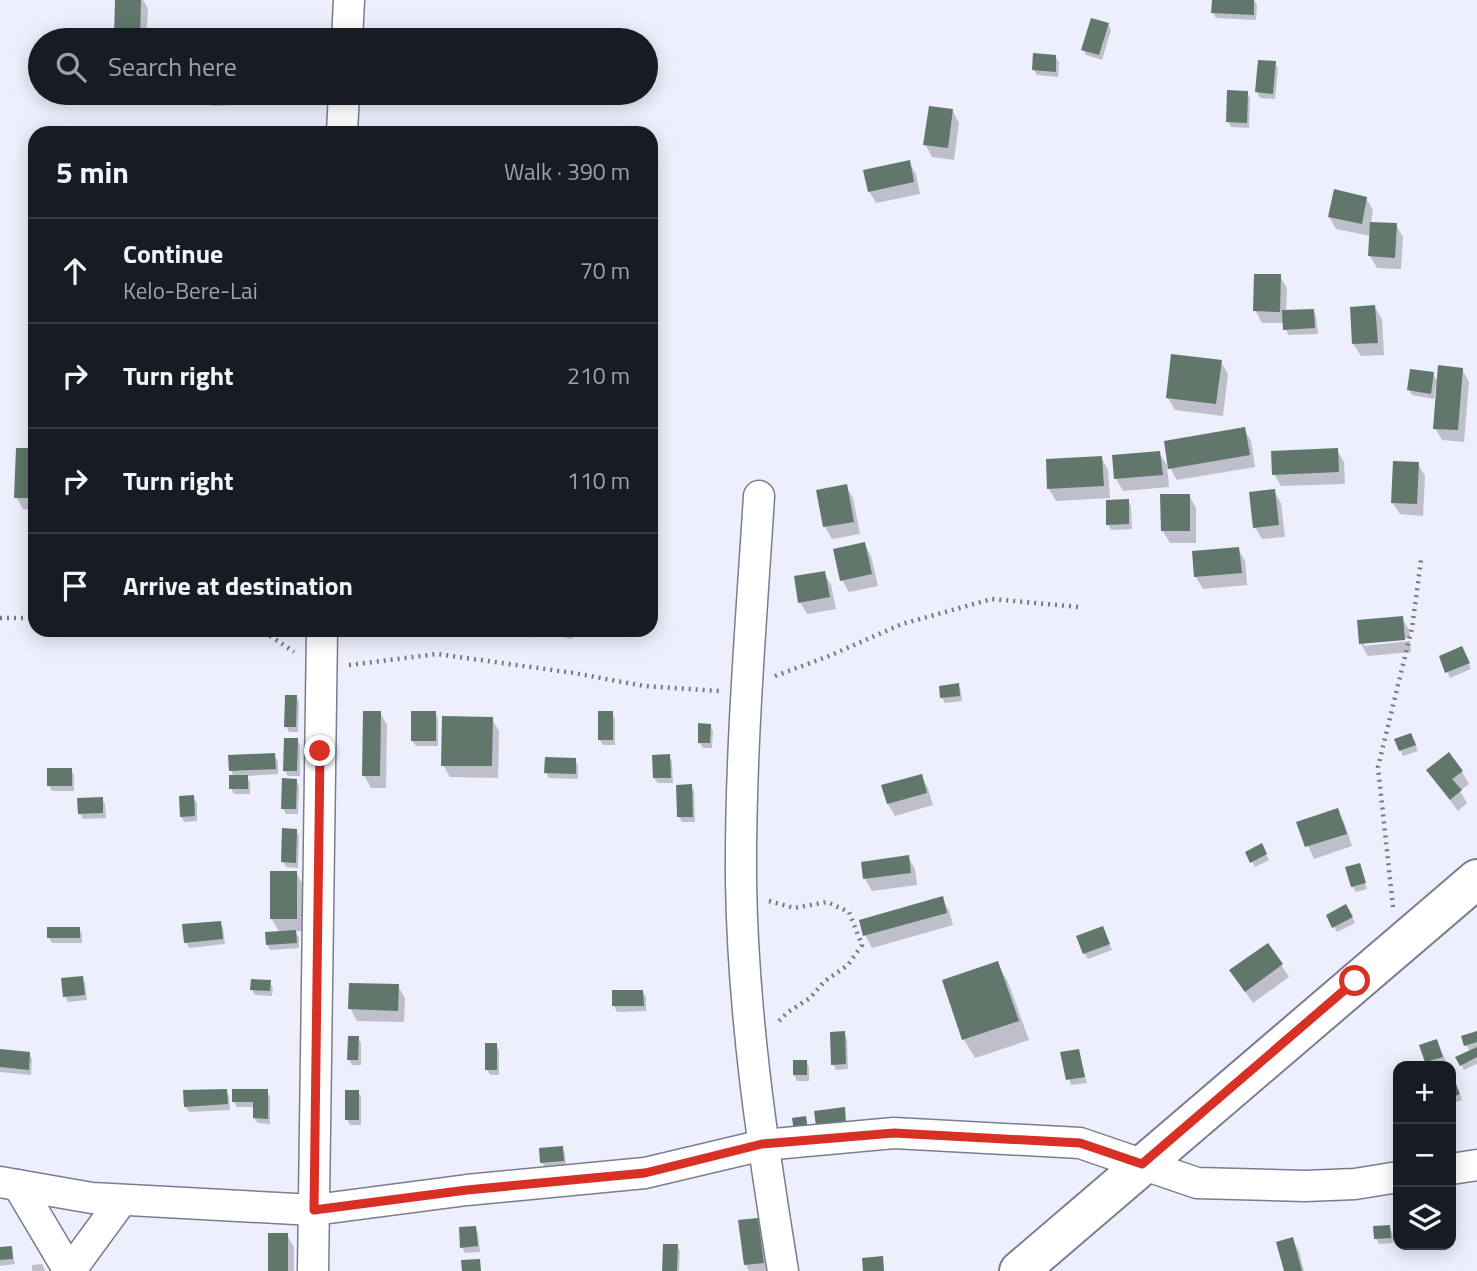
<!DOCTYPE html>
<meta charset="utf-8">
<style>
body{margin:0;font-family:"Titillium Web",sans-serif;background:#242831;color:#f1f3f6}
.controls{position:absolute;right:21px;bottom:21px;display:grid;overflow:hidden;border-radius:14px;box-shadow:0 4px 18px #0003}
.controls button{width:63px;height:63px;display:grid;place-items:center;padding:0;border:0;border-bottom:2px solid #363941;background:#171b24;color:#f1f3f6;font:35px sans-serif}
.stop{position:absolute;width:21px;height:21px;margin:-16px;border:5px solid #d93025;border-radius:50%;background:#fff}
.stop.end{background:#d93025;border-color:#fff;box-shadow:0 2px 7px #0008}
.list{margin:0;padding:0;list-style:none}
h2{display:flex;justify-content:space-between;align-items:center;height:91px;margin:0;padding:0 28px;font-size:30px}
h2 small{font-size:23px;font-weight:400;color:#9ea1a6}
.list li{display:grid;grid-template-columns:46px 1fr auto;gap:21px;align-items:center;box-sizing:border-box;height:105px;padding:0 28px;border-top:2px solid #363941}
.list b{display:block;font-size:26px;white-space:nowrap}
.list p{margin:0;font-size:23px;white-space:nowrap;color:#9ea1a6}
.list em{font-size:23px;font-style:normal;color:#9ea1a6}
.icon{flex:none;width:38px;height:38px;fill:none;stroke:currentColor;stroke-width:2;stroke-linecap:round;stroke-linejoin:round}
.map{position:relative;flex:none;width:1477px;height:1271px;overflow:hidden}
.search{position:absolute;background:#171b24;box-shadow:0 4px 18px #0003;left:28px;top:28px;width:630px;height:77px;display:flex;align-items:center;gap:18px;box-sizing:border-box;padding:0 24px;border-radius:38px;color:#9ea1a6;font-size:26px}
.panel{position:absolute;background:#171b24;box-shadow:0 4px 18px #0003;left:28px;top:126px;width:630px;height:511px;border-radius:21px}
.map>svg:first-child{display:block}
</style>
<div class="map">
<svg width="1477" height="1271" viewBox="0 0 1477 1271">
<rect width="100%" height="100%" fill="#eeeffd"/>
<!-- shadow -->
<g fill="#0003">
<polygon points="117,0 143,0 148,9 146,40 119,40 116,36"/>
<polygon points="1214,0 1254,0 1257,5 1256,20 1216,18 1213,13"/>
<polygon points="1108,24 1111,30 1102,60 1086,55 1083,49"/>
<polygon points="576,30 582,40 461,40 461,33"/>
<polygon points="1055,56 1059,62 1058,77 1037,75 1034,70"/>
<polygon points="1275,63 1278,69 1275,99 1260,98 1257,92"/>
<polygon points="120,93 158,93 158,99 124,100"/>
<polygon points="205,93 236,93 236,105 212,106"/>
<polygon points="1247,93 1250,98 1249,128 1231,127 1228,122"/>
<polygon points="952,110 959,123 954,160 932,157 925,144"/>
<polygon points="909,162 916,174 920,194 876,203 869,191"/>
<polygon points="1366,198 1373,210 1371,223 1396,225 1403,237 1401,269 1377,268 1370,256 1371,236 1336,229 1329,217"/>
<polygon points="1280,276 1287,288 1286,312 1313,310 1316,316 1318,334 1288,335 1284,323 1262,323 1255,310"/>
<polygon points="1375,307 1382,319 1384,355 1361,356 1353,344"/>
<polygon points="1221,362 1228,374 1223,416 1175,410 1168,398"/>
<polygon points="1462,369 1469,382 1464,442 1442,440 1435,428 1438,385 1436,385 1434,399 1412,395 1409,390 1433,374 1439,383"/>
<polygon points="1244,429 1251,441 1255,467 1177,480 1170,468"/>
<polygon points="35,450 35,510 23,509 16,497"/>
<polygon points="1337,450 1344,462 1345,484 1281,486 1274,474"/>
<polygon points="1159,453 1167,465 1169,487 1123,491 1116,479"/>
<polygon points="1101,457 1108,470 1110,498 1056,501 1049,489 1048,461"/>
<polygon points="1418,464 1425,476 1423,516 1400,514 1392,502"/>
<polygon points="846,486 853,498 860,534 832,539 825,527 818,491"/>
<polygon points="1274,491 1281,503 1285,537 1262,539 1255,527"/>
<polygon points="1189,495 1196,508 1196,543 1170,543 1163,531"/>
<polygon points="1128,501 1131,506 1132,529 1111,530 1108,524"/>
<polygon points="864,544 871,556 878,586 849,592 842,580"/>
<polygon points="1238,549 1245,561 1247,585 1203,589 1196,577 1194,553"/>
<polygon points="824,573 831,585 836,609 807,614 800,602"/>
<polygon points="1402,618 1409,630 1410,638 1364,642 1364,646 1410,641 1411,652 1368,656 1361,644"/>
<polygon points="516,630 538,630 535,638"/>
<polygon points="555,630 575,630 572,639 558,636"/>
<polygon points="1465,654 1471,669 1450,678 1441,657"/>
<polygon points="958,685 961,691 962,701 945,703 942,698"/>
<polygon points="296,697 299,702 298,732 289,732 286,726"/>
<polygon points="380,713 387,725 386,788 371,788 364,775"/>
<polygon points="435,713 438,719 438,746 416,746 412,740"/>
<polygon points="612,713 615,719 615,745 603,745 599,739"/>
<polygon points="492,719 499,731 498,778 450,777 443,765"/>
<polygon points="710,725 713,731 712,748 703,748 699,742"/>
<polygon points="297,740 300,745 300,776 288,776 284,770"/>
<polygon points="1414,740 1418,751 1403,756 1400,750"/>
<polygon points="274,755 278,761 278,774 246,776 250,782 250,794 234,794 231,788 234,777 231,770"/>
<polygon points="669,756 672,762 673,783 658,783 654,778"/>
<polygon points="575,760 578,765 578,779 549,778 546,773"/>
<polygon points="71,770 74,775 74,791 52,791 49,786"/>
<polygon points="1428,770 1462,772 1469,784 1460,791 1467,803 1458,811"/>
<polygon points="921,776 928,788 933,805 895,816 888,804 883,787"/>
<polygon points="296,780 299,786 298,814 286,814 283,808"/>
<polygon points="691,786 694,791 695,822 682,822 679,817"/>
<polygon points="193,797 197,803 197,821 184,822 181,816"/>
<polygon points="102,799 105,804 106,818 83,819 80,813"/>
<polygon points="1337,810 1344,822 1352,846 1314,859 1298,823"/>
<polygon points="296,830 299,836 298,868 286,867 283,862"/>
<polygon points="1261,845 1269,860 1255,867 1247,853"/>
<polygon points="908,857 915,869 917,885 872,891 865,879"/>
<polygon points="1359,865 1367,889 1356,892 1352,886"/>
<polygon points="296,872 303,885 303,931 295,931 299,938 299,948 270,950 267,944 280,933 271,918"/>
<polygon points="942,898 949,911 953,925 872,948 865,935"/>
<polygon points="1346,906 1355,923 1337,932 1328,916"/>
<polygon points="220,923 223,928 225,944 189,948 186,942"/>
<polygon points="79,928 82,934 82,943 52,943 49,937"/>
<polygon points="1105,933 1112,950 1088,959 1084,953"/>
<polygon points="1268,945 1289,977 1253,1003 1239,983"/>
<polygon points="997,963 1008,982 1029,1040 975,1058 964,1040 944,981"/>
<polygon points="82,978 85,983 87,1000 68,1002 65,996"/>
<polygon points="269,982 273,988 272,996 255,995 252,990"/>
<polygon points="398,986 405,998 404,1022 357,1021 350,1008"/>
<polygon points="614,992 642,992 646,997 646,1011 617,1012 614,1006"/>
<polygon points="1477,1032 1477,1064 1464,1070 1458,1057 1470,1052 1466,1045"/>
<polygon points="844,1033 847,1039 848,1069 836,1070 833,1064"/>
<polygon points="358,1038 361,1043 361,1065 352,1065 349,1059"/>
<polygon points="496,1045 499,1051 499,1075 490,1075 487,1070"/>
<polygon points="1421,1046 1439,1046 1448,1066 1429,1066"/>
<polygon points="0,1051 29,1054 32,1059 31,1075 0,1072"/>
<polygon points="1078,1051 1087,1083 1071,1085 1063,1054"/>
<polygon points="794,1061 806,1061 809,1067 809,1081 797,1081 794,1075"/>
<polygon points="1451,1073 1462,1100 1451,1104"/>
<polygon points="226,1090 229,1096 230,1110 189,1112 185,1106"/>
<polygon points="267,1091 270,1097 270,1124 258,1123 254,1118 255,1107 237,1107 234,1102"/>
<polygon points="358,1092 361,1097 361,1125 350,1125 347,1119"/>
<polygon points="562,1148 565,1154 566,1166 545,1168 542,1162"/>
<polygon points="758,1219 765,1232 770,1271 749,1271 746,1265 740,1221"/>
<polygon points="1389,1227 1392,1233 1393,1243 1379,1244 1376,1238"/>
<polygon points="475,1228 478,1233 480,1252 465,1253 462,1247"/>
<polygon points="287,1235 294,1247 294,1271 270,1271"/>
<polygon points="1292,1239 1299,1251 1304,1271 1285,1271"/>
<polygon points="677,1246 680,1251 679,1271 664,1271"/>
<polygon points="11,1247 15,1264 0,1266 0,1248"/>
<polygon points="42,1264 45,1271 32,1271 32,1265"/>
</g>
<!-- building -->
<g fill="#61776b">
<polygon points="115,0 141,0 140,37 114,36"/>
<polygon points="1212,0 1254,0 1254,15 1211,13"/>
<polygon points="1091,18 1109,23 1099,55 1081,50"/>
<polygon points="577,28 577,40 459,40 459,32"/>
<polygon points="1033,53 1056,55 1056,72 1032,70"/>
<polygon points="1258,60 1276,61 1273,94 1255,92"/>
<polygon points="1227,90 1248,91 1247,123 1226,122"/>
<polygon points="929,106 953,109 948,148 923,145"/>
<polygon points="910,160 914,182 868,192 863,170"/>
<polygon points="1334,189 1367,197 1362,224 1328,217"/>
<polygon points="1370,222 1397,223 1395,258 1368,256"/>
<polygon points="1254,274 1281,274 1280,312 1253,311"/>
<polygon points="1375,305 1378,343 1352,344 1350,307"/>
<polygon points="1314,309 1315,328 1283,330 1282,310"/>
<polygon points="1171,354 1222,360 1216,404 1166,398"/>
<polygon points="1438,365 1463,368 1458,430 1433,429"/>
<polygon points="1410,369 1434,372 1431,394 1407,390"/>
<polygon points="1245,427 1250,455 1168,469 1164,441"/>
<polygon points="16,448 35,448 35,498 14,498"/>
<polygon points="1338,448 1339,472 1272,475 1271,451"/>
<polygon points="1160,451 1163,475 1114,479 1112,455"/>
<polygon points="1102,456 1104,486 1047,489 1046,459"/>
<polygon points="1393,461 1419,462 1417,504 1391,503"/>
<polygon points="847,484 854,522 823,527 816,490"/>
<polygon points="1275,489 1279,525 1253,528 1249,492"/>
<polygon points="1160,494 1190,494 1190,531 1161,531"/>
<polygon points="1129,499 1129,524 1106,525 1106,500"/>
<polygon points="865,542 872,574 840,581 833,549"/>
<polygon points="1239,547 1242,573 1194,577 1192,551"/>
<polygon points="825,571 830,597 798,603 794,576"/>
<polygon points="1403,616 1405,640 1359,644 1357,620"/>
<polygon points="1462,646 1470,663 1445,673 1439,656"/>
<polygon points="959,683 960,696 940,698 939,686"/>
<polygon points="285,695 297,695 296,727 284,727"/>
<polygon points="363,711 381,711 380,776 362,776"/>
<rect x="411" y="711" width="25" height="30"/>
<rect x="598" y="711" width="15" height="29"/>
<polygon points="442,716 493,717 492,766 441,766"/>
<polygon points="698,723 711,724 710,743 698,743"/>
<polygon points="1411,733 1416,745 1399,751 1394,739"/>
<polygon points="284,738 298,738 297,771 283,771"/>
<polygon points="1449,752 1463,771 1452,779 1462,790 1450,800 1426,770"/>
<polygon points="275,753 276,769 229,771 228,755"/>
<polygon points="670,754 671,778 653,778 652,755"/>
<polygon points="545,757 576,758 576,774 544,773"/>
<rect x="47" y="768" width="25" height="18"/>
<polygon points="922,774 927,793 887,804 881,785"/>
<rect x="229" y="775" width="19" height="14"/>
<polygon points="282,778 297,779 296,809 281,809"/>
<polygon points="692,784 693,817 677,817 676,785"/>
<polygon points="194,795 195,816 180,817 179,796"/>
<polygon points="103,797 103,813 78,814 77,798"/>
<polygon points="1338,808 1347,834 1305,847 1296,822"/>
<polygon points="282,828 297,829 296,863 281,862"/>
<polygon points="1262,843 1267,854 1250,863 1245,852"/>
<polygon points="909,855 911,873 863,879 861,862"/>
<polygon points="1360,863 1366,883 1351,887 1345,867"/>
<rect x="270" y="871" width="27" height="48"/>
<polygon points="943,896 947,913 863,936 859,920"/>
<polygon points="1346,904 1353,917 1332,928 1326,915"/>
<polygon points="221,921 223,939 184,943 182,924"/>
<polygon points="1103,926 1110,944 1083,954 1076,936"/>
<rect x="47" y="927" width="33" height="11"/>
<polygon points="296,930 297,943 266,945 265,932"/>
<polygon points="1268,943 1283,964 1245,992 1229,970"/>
<polygon points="998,961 1019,1021 962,1040 942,980"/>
<polygon points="83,976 85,995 63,997 61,978"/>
<polygon points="251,979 271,980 270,991 250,990"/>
<polygon points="349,983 399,984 398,1011 348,1009"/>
<polygon points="612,990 643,990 644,1006 612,1006"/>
<polygon points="845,1031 846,1064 831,1065 830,1032"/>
<polygon points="1477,1031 1477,1042 1464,1046 1461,1036"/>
<polygon points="348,1036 359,1036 358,1060 347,1060"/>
<polygon points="1437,1039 1443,1057 1425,1062 1419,1045"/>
<rect x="485" y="1043" width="12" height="27"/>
<polygon points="1477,1047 1477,1057 1460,1066 1455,1057"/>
<polygon points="0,1049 30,1052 29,1070 0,1067"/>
<polygon points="1079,1049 1085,1077 1066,1080 1060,1052"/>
<rect x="793" y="1060" width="14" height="15"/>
<polygon points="1451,1071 1460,1094 1451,1098"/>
<polygon points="227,1089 228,1104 184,1107 183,1090"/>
<polygon points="232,1089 268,1089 268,1119 253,1118 253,1102 232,1102"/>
<rect x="345" y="1090" width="14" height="30"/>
<polygon points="845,1107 846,1122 816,1126 814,1111"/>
<polygon points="806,1116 808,1130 794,1132 792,1118"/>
<polygon points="563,1146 564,1161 540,1163 539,1148"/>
<polygon points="758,1218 764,1263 744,1265 738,1220"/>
<polygon points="1390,1225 1391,1238 1374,1239 1373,1226"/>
<polygon points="476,1226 478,1246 460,1248 459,1227"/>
<rect x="268" y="1233" width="20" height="38"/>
<polygon points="1293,1237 1302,1271 1284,1271 1276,1242"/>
<polygon points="663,1244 678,1244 677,1271 662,1271"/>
<polygon points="12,1246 13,1259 0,1260 0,1247"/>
<polygon points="883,1256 884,1271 863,1271 862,1258"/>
<polygon points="480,1259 481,1271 462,1271 461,1260"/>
</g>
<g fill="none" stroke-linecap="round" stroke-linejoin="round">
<!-- street casing -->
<g stroke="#7c7c91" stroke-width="33">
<g id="street">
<polyline points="347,40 349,0"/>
<polyline points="342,133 344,93"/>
<path d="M 759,496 C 751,625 740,753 741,882 C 743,1013 762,1142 783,1271"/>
<polyline points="1451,1169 1477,1165"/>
<polyline points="0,1182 92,1198 314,1210 467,1190 645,1173 763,1145 894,1133 1080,1143 1197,1183 1305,1186 1355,1184 1398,1177"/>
<polyline points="18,1185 69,1271"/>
<polyline points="70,1271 122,1200"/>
<polyline points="313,1271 322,630"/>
</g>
</g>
<!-- secondary casing -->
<g stroke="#7c7c91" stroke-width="42">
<polyline id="secondary" points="1019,1271 1477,879"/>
</g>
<!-- path -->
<g stroke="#787883" stroke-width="4.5" stroke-dasharray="2 5" stroke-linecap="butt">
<polyline points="0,618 35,618"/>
<polyline points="236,630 266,633 294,652"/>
<polyline points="349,665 437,654 574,673 644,686 719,691"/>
<polyline points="775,676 829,656 902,624 992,599 1079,607"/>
<polyline points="769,901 794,908 827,902 849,912 862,945 848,965 825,981 810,998 788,1012 777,1023"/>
<polyline points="1393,907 1378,767 1412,628 1421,560"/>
</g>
<!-- street -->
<use href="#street" stroke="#fff" stroke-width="30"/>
<!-- secondary -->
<use href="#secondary" stroke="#fff" stroke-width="38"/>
</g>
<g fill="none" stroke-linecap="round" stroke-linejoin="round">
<!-- route -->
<polyline stroke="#d93025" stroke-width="9" points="320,751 314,1210 467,1190 645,1173 762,1144 894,1133 1080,1143 1142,1164 1355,981"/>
</g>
</svg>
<div class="controls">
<button>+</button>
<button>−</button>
<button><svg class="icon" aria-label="layers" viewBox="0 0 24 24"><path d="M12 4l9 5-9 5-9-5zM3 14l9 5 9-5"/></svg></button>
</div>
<div class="stop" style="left:1355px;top:981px"></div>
<div class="stop end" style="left:320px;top:751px"></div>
<div class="search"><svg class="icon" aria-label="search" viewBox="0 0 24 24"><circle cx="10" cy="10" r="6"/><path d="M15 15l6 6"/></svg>Search here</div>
<section class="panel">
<h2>5 min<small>Walk · 390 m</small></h2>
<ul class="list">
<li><svg class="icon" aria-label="ahead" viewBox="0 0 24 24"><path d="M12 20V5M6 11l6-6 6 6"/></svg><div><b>Continue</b><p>Kelo-Bere-Lai</p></div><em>70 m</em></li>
<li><svg class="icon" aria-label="right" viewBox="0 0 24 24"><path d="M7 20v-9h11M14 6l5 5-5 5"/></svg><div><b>Turn right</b></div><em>210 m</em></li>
<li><svg class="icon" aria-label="right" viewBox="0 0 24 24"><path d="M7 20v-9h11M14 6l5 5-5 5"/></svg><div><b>Turn right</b></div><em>110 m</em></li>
<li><svg class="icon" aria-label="arrive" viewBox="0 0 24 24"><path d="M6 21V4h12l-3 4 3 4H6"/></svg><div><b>Arrive at destination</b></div></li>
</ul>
</section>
</div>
